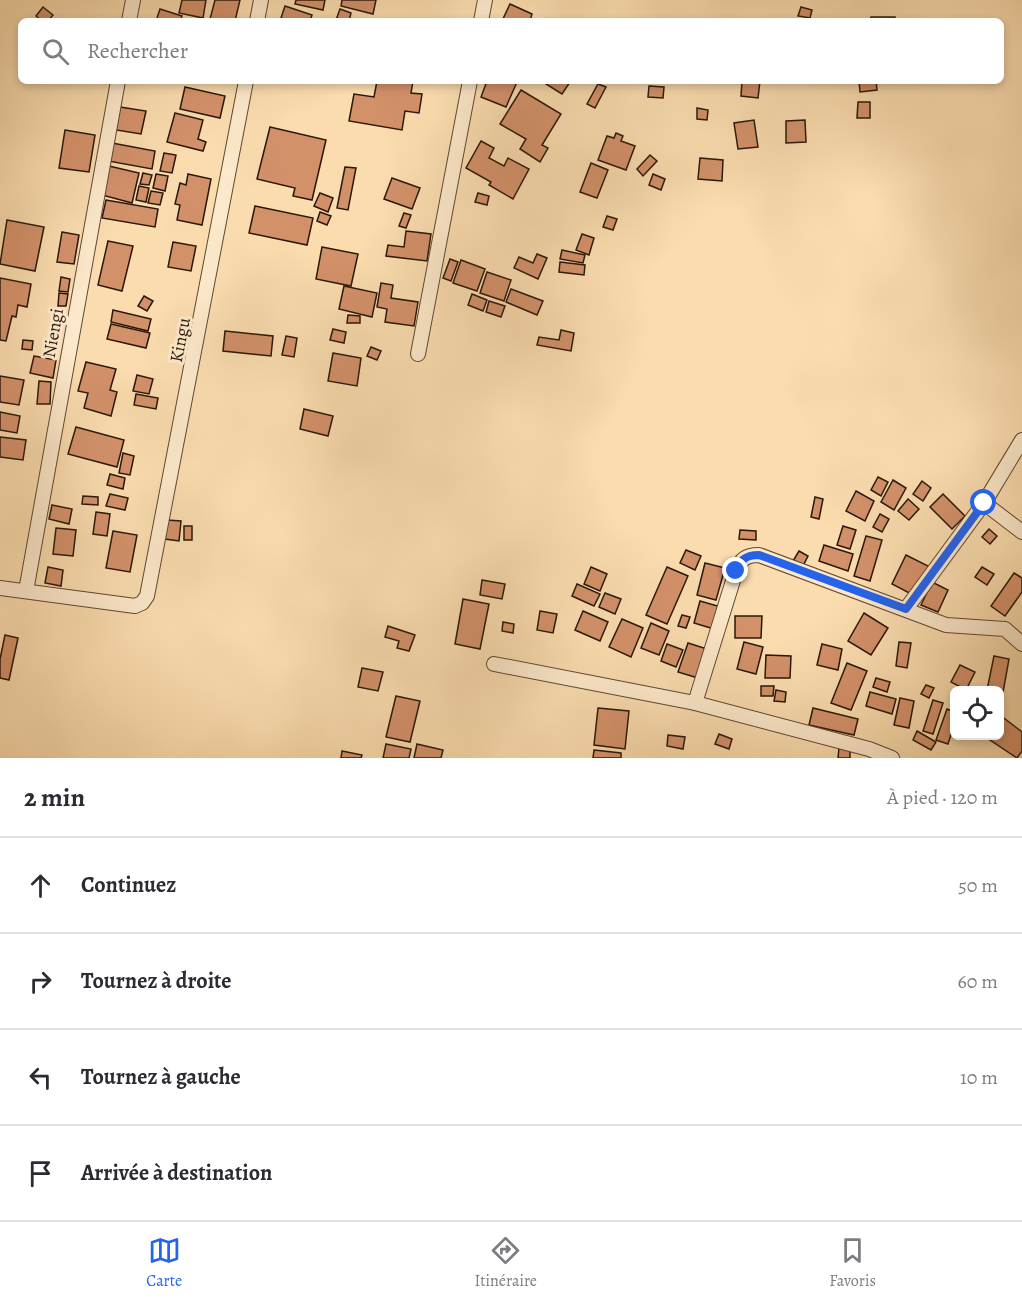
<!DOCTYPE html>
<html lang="fr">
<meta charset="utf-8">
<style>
body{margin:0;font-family:Alegreya,serif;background:#f2f2f3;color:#2b2b33}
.controls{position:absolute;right:18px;bottom:18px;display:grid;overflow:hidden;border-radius:9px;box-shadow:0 3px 9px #0003}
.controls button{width:54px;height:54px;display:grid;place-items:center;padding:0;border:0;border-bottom:2px solid #e1e1e2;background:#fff;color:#2b2b33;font:30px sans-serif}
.stop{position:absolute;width:18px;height:18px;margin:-14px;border:4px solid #2563eb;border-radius:50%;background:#fff}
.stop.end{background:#2563eb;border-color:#fff;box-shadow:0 2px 6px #0008}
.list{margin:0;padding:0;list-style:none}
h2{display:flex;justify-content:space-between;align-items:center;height:78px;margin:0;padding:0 24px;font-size:26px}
h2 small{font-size:20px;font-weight:400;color:#7c7c81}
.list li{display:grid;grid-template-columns:39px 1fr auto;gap:18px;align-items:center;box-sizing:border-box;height:96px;padding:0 24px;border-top:2px solid #e1e1e2}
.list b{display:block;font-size:22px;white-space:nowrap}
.list em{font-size:20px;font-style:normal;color:#7c7c81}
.icon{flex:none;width:33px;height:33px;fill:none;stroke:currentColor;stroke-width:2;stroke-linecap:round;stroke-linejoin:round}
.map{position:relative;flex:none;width:1022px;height:758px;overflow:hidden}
.search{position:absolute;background:#fff;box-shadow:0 3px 9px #0003;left:18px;right:18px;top:18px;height:66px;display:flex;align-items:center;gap:15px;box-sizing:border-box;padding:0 21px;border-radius:9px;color:#7c7c81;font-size:22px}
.sheet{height:462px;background:#fff}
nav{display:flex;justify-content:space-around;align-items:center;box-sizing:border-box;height:84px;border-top:2px solid #e1e1e2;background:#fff;font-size:16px;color:#7c7c81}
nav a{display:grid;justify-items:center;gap:3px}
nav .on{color:#2563eb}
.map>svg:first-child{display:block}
</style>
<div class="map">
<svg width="1022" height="758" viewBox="0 0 1022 758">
<rect width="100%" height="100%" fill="#fadcae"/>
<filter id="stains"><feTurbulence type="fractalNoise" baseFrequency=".00333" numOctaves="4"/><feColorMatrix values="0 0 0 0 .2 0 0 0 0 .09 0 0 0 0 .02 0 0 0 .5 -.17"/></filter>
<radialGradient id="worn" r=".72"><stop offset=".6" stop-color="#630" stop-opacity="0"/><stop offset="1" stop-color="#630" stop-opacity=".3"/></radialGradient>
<!-- building -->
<g fill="#d3916a" stroke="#2a170a" stroke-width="1.5">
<polygon points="182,0 206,0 203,18 179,13"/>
<polygon points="215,0 240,0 235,21 210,19"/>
<polygon points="296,0 325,0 323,10 295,4"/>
<polygon points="342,0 376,0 373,14 341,6"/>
<polygon points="510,4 532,14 530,21 502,21"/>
<polygon points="285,6 312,15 310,21 280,21"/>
<polygon points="43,7 53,15 48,21 42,21 36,16"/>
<polygon points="801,7 812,10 810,18 798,16"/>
<polygon points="160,9 182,16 180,21 156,21"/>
<polygon points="340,9 351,13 349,21 336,20"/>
<polygon points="871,17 895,17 895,21 870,21"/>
<polygon points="377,81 413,81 411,93 422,94 419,113 405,111 402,130 349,121 354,94 374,97"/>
<polygon points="487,81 517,82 506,107 481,97"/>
<polygon points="548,81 568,81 570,82 562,94 546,84"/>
<polygon points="742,81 760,81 758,98 741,96"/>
<polygon points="859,81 876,81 877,90 860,92"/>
<polygon points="598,84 606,87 595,108 587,104"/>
<polygon points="649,86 664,87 663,98 648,97"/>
<polygon points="185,87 225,96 220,118 180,109"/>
<polygon points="521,90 561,114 542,145 548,148 540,162 520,149 526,139 500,124"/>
<polygon points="858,102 870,102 870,118 857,118"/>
<polygon points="120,107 146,111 141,134 116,130"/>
<polygon points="697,108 708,110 707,120 697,119"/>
<polygon points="175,113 203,120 198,139 206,142 203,151 167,142"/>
<polygon points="754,120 758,147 738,149 734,123"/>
<polygon points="805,120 806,142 786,143 786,121"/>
<polygon points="270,127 326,140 312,200 293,196 295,188 257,179"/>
<polygon points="65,130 95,135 89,172 59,168"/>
<polygon points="616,133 623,136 621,141 635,146 626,170 598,160 607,136 614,138"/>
<polygon points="481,141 494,148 489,158 504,166 508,158 529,169 513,199 489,185 491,182 466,168"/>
<polygon points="112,143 155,151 152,169 108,161"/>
<polygon points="164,153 176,155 172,173 160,171"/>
<polygon points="650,155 657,161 643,176 637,169"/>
<polygon points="700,158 723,160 722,181 698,179"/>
<polygon points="591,163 608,170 597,198 580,192"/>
<polygon points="109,166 139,173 132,203 102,195"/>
<polygon points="345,167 356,168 348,210 337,208"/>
<polygon points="143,173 152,175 149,185 140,184"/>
<polygon points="156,174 168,176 165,191 153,188"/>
<polygon points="188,174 211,179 202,225 177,220 180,205 175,204 180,183 186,185"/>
<polygon points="653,174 665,179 661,190 649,185"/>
<polygon points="392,178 420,188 412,209 384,199"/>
<polygon points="139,186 149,188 146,202 136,200"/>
<polygon points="151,191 163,193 160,205 148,203"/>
<polygon points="320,193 333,198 328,212 314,206"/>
<polygon points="478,193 489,196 487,205 475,202"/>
<polygon points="106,200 158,209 155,227 102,218"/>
<polygon points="255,206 313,218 307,245 249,233"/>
<polygon points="320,212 331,216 327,225 317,221"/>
<polygon points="404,213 411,215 406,228 399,226"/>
<polygon points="607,216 617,219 613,230 603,227"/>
<polygon points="7,220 44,227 35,271 0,264"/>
<polygon points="406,231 431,234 427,261 386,256 388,245 404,247"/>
<polygon points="62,232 79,235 74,264 57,262"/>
<polygon points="582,234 594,238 589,255 576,250"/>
<polygon points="108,241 133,246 122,291 98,285"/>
<polygon points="173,242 196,246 191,271 168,267"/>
<polygon points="322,247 358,254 351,286 316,279"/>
<polygon points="562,250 585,255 583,263 560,259"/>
<polygon points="537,254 547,258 538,279 514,268 519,257 533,263"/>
<polygon points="450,259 458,262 451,281 443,278"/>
<polygon points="461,260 485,269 477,291 453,283"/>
<polygon points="560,262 585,265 584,275 559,272"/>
<polygon points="487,272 511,280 504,301 480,293"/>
<polygon points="61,277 70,279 68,292 59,291"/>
<polygon points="0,278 31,284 27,307 18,305 16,317 12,316 6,341 0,340"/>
<polygon points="381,283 393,285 391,298 418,302 414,326 385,322 387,309 377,307"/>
<polygon points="344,286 377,293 372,317 339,309"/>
<polygon points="511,289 543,301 537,315 506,302"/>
<polygon points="59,293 68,294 66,306 58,306"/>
<polygon points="472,294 487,300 483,311 468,305"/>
<polygon points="144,296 153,301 147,311 138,306"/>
<polygon points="489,301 505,306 501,317 486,312"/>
<polygon points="113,310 151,319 148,331 111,322"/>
<polygon points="348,315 360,316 360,323 347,323"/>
<polygon points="111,324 150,333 146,348 107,339"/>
<polygon points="333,329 346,332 344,343 330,340"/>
<polygon points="561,330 574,333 571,351 537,345 539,337 559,340"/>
<polygon points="225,331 273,336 271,356 223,351"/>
<polygon points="286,336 297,338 294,357 282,355"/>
<polygon points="23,340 33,341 32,350 22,349"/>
<polygon points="371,347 381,351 377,360 367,356"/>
<polygon points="333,353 361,358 357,386 328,381"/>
<polygon points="34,356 56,360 53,378 30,373"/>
<polygon points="86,362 116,369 110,390 117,392 111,416 84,408 88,393 78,391"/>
<polygon points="137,375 153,379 149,394 133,391"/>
<polygon points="0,376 24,380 19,405 0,402"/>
<polygon points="39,381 51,382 50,404 37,404"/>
<polygon points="136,394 158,398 156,409 134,405"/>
<polygon points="304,409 333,416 328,436 300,429"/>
<polygon points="0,412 20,416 17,433 0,430"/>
<polygon points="76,427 124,440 117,467 68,454"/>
<polygon points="0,437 26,440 23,460 0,457"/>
<polygon points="123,453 134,456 130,475 119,473"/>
<polygon points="110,474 125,478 123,489 107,485"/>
<polygon points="878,477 888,482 881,496 871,490"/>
<polygon points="893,480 906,488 894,510 881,502"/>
<polygon points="922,481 931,488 923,501 913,494"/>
<polygon points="856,491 874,501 865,521 846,511"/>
<polygon points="110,494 128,498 125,510 106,506"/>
<polygon points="943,494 965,516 952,529 930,507"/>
<polygon points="83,496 98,497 98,505 82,504"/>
<polygon points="815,497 823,499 819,519 811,517"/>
<polygon points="908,499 919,509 909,520 898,511"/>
<polygon points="52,505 72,509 69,524 49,519"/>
<polygon points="96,512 110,514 107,536 93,534"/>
<polygon points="880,514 889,519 882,532 873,527"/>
<polygon points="167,520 181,521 179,541 165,539"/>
<rect x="184" y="526" width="8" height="14"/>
<polygon points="843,526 856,530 850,549 837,545"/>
<polygon points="56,528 76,530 73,556 53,554"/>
<polygon points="989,529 997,536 990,544 982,537"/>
<polygon points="740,530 756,531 756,540 739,539"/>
<polygon points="113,531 137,535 130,572 106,568"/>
<polygon points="866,536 882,540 870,581 854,576"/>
<polygon points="824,545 853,554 848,571 819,561"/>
<polygon points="686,550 701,556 695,570 680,563"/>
<polygon points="799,551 808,556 803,566 793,561"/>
<polygon points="906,555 930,567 915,596 892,584"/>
<polygon points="705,563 725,568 716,600 697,595"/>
<polygon points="48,567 63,570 61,586 45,583"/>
<polygon points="591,567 607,574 600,591 584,584"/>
<polygon points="667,567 688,576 667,624 646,615"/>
<polygon points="982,567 994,574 987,585 975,577"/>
<polygon points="1014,573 1022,578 1022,592 1005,616 991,606"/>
<polygon points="482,580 505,584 502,599 480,595"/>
<polygon points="932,582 948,590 938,612 921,605"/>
<polygon points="577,584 600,594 594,606 572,596"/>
<polygon points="605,593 621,599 615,614 599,607"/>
<polygon points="463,599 489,604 480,649 455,644"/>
<polygon points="700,601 721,607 714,629 694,623"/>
<polygon points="540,611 557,614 553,633 537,630"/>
<polygon points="583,611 608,622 600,641 575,630"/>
<polygon points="864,613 888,628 871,655 848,641"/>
<polygon points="682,615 690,617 686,628 678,626"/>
<polygon points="735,616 762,616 761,638 735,638"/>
<polygon points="622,619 643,628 631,657 609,647"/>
<polygon points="503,622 514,624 513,633 502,631"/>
<polygon points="651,623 669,631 659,655 641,648"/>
<polygon points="388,626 415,635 409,651 397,648 399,641 385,637"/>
<polygon points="5,635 18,638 9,680 0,678 0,659"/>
<polygon points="744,642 763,647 756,674 737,669"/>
<polygon points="899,642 911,643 907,668 896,666"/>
<polygon points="688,643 707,649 698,678 678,672"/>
<polygon points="667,644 683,650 676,667 661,661"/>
<polygon points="822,644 842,649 838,670 817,665"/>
<polygon points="766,655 791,656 790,678 765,678"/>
<polygon points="994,656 1009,659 1002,698 1000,690 987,690"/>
<polygon points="847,663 867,671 851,710 831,703"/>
<polygon points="960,665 975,672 966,690 951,682"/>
<polygon points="362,668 383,672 378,691 358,687"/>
<polygon points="876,678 890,682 887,692 873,687"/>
<polygon points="926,685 934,688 929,698 921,694"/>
<polygon points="761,686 774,686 773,696 761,696"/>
<polygon points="776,690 786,692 785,702 774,701"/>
<polygon points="870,692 896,699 892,714 866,706"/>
<polygon points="396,696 420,701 410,742 386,737"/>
<polygon points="900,698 914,701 909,728 894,725"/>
<polygon points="933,700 943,703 933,734 923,731"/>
<polygon points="598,708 629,711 625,749 594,745"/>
<polygon points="813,708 858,719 854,735 809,725"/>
<polygon points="947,709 954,712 954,725 948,744 936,740"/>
<polygon points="1000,715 1022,732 1022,751 1017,758 984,736 1000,736"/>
<polygon points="917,731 936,742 931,750 913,740"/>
<polygon points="719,734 732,739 729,749 715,744"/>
<polygon points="668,735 685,737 683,749 667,746"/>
<polygon points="386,744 411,749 409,758 383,758"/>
<polygon points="417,744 443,750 441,758 414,758"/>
<polygon points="839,748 850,749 850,758 838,758"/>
<polygon points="594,750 621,753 621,758 593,758"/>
<polygon points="342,751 362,755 361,758 341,758"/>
</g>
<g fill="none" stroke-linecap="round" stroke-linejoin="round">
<!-- street casing -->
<g stroke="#5e4833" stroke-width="16">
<g id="street">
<polyline points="129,21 133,0"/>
<polyline points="257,21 261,0"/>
<polyline points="481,21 485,0"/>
<polyline points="418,354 470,81"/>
<polyline points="984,503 1022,440"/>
<polyline points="0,588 135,606 142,603 147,596 246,81"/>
<polyline points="26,591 118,81"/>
<polyline points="906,609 984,503 1022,532"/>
<polyline points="494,664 695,703 869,749 892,758"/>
<path d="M 695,703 L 736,571 C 741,559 746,555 759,555 L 946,625 L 1005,629 L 1022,644"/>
</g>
</g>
<!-- street -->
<use href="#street" stroke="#fce8ca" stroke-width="14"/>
</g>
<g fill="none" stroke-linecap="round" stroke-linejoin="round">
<!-- route -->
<path stroke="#2563eb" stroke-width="8" d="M 736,571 C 741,559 746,555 759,555 L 906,609 L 984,503"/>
</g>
<g text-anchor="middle" stroke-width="6" stroke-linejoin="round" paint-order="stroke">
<!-- street labels -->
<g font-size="18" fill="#2a170a" stroke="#fce8ca">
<text transform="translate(53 333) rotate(-80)" y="6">Niengi</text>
<text transform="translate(180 340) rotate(-79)" y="6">Kingu</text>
</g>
</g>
<rect width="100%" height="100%" filter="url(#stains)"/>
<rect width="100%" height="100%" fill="url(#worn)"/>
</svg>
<div class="controls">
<button><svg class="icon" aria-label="locate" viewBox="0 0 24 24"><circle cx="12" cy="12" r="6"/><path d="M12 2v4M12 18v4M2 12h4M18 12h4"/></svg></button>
</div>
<div class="stop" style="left:984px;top:503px"></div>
<div class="stop end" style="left:736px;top:571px"></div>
<div class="search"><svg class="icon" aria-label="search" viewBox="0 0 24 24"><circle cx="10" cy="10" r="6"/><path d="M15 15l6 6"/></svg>Rechercher</div>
</div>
<section class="sheet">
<h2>2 min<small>À pied · 120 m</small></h2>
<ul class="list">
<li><svg class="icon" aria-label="ahead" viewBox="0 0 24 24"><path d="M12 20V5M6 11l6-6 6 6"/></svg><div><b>Continuez</b></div><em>50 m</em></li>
<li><svg class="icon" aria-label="right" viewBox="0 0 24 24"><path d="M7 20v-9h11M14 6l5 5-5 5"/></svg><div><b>Tournez à droite</b></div><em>60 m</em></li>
<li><svg class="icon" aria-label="left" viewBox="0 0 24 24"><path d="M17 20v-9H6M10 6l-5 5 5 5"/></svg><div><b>Tournez à gauche</b></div><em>10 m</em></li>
<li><svg class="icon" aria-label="arrive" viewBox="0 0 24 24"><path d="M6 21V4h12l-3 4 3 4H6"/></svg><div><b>Arrivée à destination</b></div></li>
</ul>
</section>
<nav>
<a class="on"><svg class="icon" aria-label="map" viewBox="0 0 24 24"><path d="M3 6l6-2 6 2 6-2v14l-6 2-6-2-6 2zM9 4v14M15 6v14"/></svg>Carte</a>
<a><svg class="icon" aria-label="directions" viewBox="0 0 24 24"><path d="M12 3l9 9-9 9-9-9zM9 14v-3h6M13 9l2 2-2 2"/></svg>Itinéraire</a>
<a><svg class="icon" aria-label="saved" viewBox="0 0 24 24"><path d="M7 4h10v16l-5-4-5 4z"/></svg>Favoris</a>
</nav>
